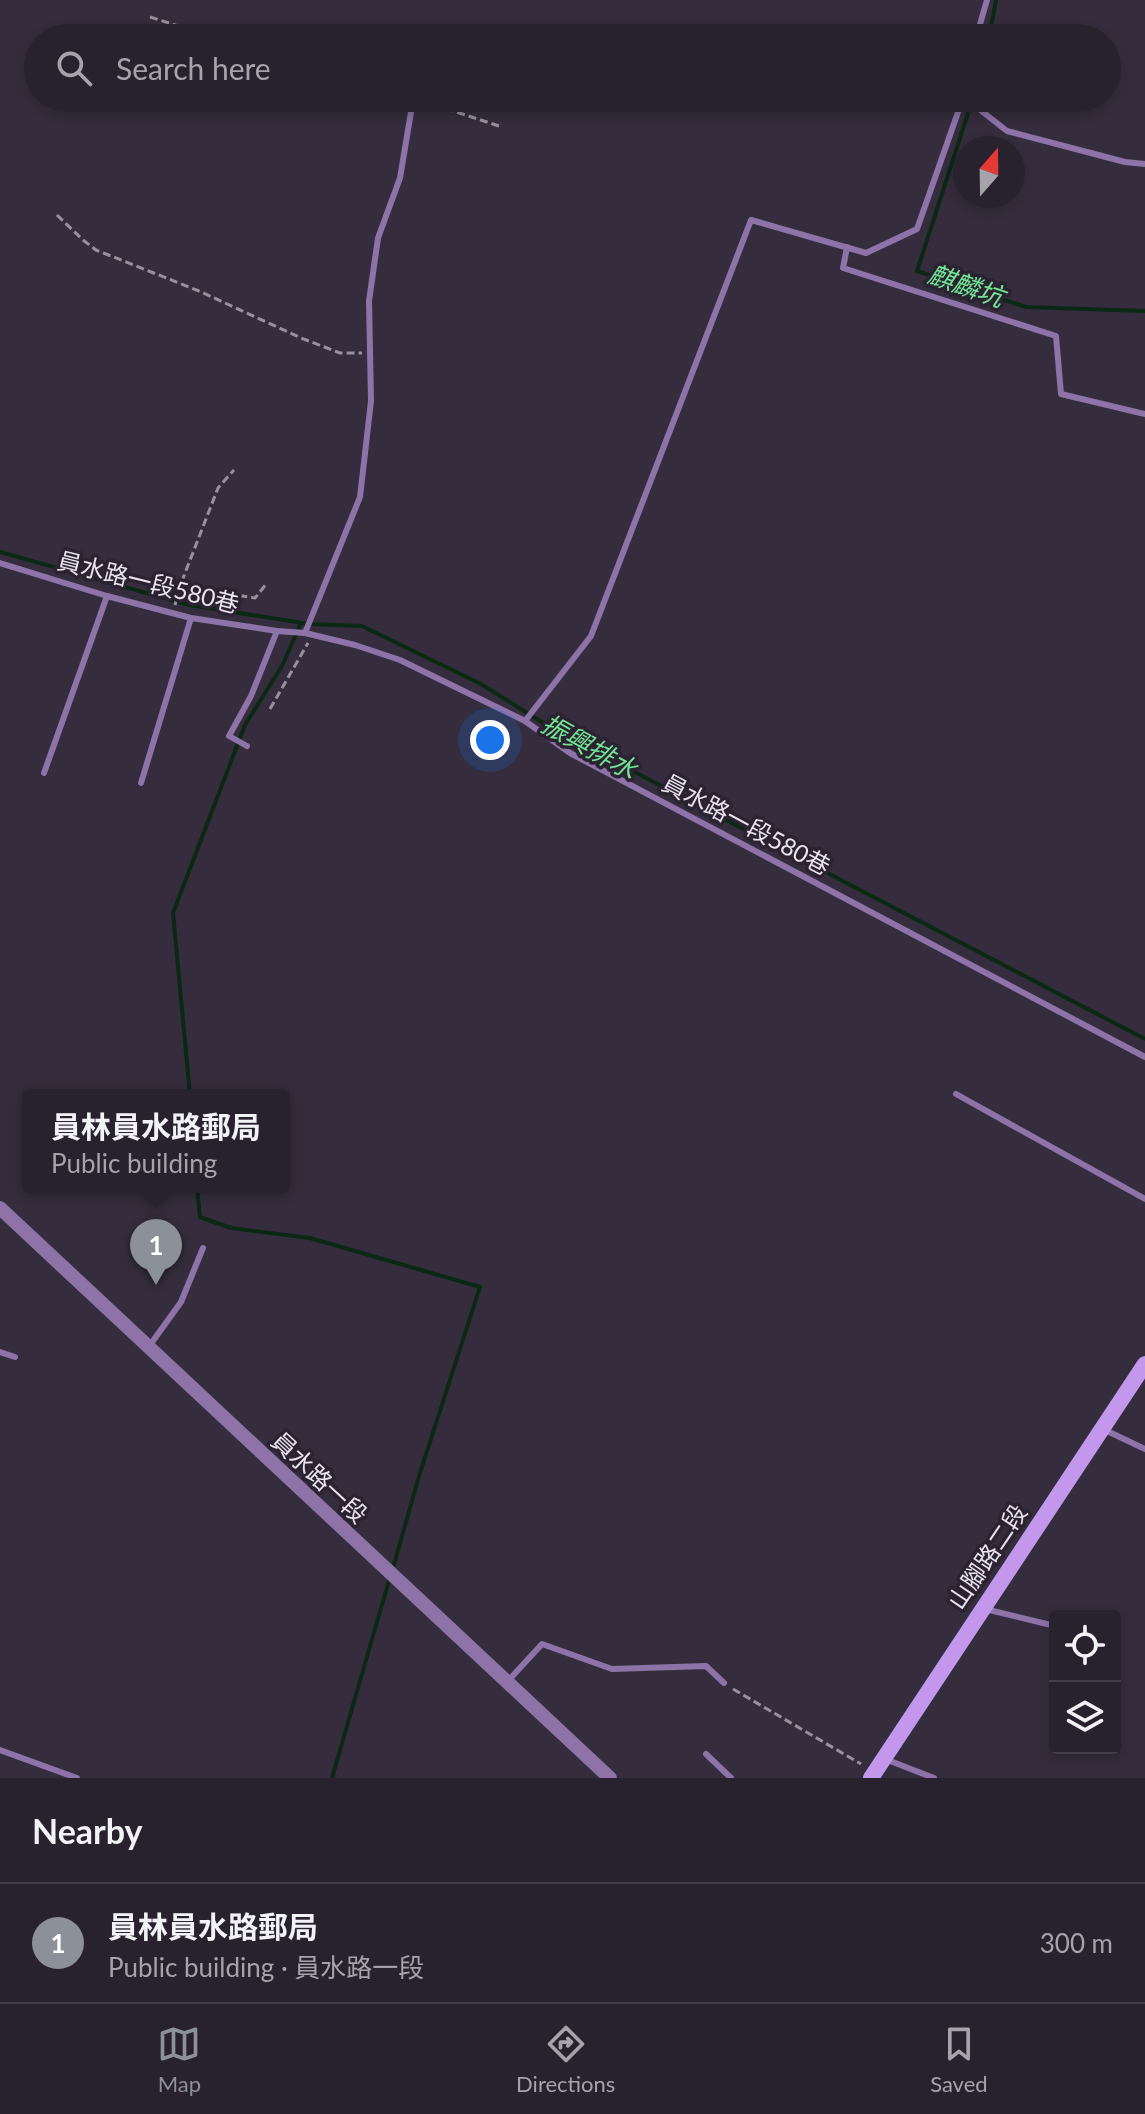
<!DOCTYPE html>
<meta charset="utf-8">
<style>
body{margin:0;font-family:Lato,"Noto Sans TC",sans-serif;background:#342f3a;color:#f1f3f6}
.controls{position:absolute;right:24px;bottom:24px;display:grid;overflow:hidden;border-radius:8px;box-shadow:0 4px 12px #0003}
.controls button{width:72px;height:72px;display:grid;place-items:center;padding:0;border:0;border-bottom:2px solid #443f4a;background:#28222e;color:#f1f3f6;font:40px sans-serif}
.compass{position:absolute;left:953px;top:136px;width:72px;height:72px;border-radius:50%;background:#28222e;box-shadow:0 4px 12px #0003;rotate:20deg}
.you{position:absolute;left:490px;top:740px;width:28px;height:28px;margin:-20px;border:6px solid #fff;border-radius:50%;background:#1a73e8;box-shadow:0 0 0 12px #1a73e833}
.badge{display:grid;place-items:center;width:52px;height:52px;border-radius:50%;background:#8c9099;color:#fff;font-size:26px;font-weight:700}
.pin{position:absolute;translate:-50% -66px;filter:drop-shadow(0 2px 4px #0008)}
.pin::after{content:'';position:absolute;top:42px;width:28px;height:24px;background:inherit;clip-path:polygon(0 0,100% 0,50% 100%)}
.popup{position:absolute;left:22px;top:1089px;width:268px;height:104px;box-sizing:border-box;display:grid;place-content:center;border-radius:8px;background:#28222e;filter:drop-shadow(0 2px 6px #0005);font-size:26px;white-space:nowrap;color:#a5a4aa}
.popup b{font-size:30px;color:#f1f3f6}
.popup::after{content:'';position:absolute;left:50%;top:100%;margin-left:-16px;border:16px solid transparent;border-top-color:#28222e}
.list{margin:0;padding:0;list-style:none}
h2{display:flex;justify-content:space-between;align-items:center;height:104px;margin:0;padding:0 32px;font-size:34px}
h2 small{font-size:26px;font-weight:400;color:#a5a4aa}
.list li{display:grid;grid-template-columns:52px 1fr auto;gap:24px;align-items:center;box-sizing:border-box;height:120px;padding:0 32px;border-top:2px solid #443f4a}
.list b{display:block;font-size:30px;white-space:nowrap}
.list p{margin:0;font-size:26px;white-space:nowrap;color:#a5a4aa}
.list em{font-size:26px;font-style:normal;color:#a5a4aa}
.icon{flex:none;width:44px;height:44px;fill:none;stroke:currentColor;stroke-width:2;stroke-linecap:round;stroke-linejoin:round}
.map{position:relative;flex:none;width:1145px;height:1778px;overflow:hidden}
.search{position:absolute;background:#28222e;box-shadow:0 4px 12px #0003;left:24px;right:24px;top:24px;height:88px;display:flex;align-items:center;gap:20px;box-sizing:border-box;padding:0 28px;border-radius:44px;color:#a5a4aa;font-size:30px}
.sheet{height:224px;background:#28222e}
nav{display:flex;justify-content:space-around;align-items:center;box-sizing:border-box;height:112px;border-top:2px solid #443f4a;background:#28222e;font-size:22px;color:#a5a4aa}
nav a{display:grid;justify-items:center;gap:4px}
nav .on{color:#8c9099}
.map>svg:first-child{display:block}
</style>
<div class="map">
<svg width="1145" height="1778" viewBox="0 0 1145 1778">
<rect width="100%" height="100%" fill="#352d3d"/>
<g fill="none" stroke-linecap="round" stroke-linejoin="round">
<!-- stream -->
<g stroke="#0b2815" stroke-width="4">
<polyline points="989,38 996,0"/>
<polyline points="973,98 917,271 1026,307 1145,311"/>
<polyline points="0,552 189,605 309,624 362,626 479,683 558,732 1145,1039"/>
<polyline points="190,1095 173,913 245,725 282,666 301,623"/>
<polyline points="197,1187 200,1217 231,1228 310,1238 480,1287 419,1476 393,1568"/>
<polyline points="332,1778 390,1577"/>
</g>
<!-- path -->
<g stroke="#97919e" stroke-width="3" stroke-dasharray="8 4" stroke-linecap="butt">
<polyline points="150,17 217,38"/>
<polyline points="423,101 499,126"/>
<polyline points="57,215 83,240 96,250 199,291 301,338 340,353 362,353"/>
<polyline points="180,586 255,598 267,583"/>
<polyline points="175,605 180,586 218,488 234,470"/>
<polyline points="270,709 308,643"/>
<polyline points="733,1689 861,1764"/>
</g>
<!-- service -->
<g stroke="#8d73a8" stroke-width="6">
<polyline points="976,38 987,0"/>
<polyline points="965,98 1007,131 1125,162 1145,164"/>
<polyline points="847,247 843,268 1056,336 1061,394 1145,414"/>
<polyline points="0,563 107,596 191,618 277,631 305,633 355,645 400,660 525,721 570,753 1145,1057"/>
<polyline points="305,633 360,497 371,401 369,301 378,238 400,178 413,100"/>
<polyline points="525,721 591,636 751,220 866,253 917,229 963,98"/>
<polyline points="247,746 229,736 251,696 277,631"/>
<polyline points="44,773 107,596"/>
<polyline points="141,783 191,618"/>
<polyline points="956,1094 1145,1199"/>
<polyline points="150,1345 181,1302 203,1248"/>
<polyline points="0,1352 15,1357"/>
<polyline points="1105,1430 1145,1449"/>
<polyline points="985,1609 1055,1626"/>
<polyline points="507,1682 542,1644 612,1669 706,1666 724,1683"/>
<polyline points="0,1750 77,1778"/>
<polyline points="706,1754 731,1778"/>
<polyline points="885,1759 934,1778"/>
</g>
<!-- tertiary -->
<polyline stroke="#8d73a8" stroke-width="14" points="0,1208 610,1778"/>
<!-- secondary -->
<polyline stroke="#c297ec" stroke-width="16" points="871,1778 1145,1364"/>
</g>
<g text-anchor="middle" stroke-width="7" stroke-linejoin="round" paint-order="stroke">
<!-- street labels -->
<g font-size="24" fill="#e9e4ef" stroke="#2b2332">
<text transform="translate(148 583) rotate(14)" y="8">員水路一段580巷</text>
<text transform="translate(746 825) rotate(28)" y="8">員水路一段580巷</text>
<text transform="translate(319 1478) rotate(43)" y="8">員水路一段</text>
<text transform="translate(988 1557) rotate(-56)" y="8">山腳路二段</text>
</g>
<!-- water labels -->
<g font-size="26" font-style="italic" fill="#71e695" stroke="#2b2332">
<text transform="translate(966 286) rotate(19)" y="9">麒麟坑</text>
<text transform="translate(589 747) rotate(29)" y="9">振興排水</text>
</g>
</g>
</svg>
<div class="controls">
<button><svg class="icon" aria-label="locate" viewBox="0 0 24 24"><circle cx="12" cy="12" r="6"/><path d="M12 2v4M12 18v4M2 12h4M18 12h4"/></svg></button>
<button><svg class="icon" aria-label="layers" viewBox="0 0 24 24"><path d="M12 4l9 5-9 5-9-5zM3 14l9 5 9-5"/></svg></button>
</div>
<svg class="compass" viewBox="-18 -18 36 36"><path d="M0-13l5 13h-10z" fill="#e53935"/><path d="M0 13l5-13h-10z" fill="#a5a4aa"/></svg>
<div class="you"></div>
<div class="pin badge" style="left:156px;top:1285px">1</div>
<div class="popup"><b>員林員水路郵局</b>Public building</div>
<div class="search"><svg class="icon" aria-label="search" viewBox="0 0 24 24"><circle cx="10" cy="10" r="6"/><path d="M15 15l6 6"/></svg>Search here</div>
</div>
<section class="sheet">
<h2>Nearby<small></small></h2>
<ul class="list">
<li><span class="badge">1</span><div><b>員林員水路郵局</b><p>Public building · 員水路一段</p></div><em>300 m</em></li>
</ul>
</section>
<nav>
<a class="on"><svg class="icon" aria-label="map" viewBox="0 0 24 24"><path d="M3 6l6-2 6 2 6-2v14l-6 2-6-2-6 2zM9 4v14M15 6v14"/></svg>Map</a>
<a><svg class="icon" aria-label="directions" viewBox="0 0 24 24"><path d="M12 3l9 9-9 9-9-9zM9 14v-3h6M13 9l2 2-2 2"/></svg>Directions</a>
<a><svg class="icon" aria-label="saved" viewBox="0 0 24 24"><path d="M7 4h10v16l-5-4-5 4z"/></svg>Saved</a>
</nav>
